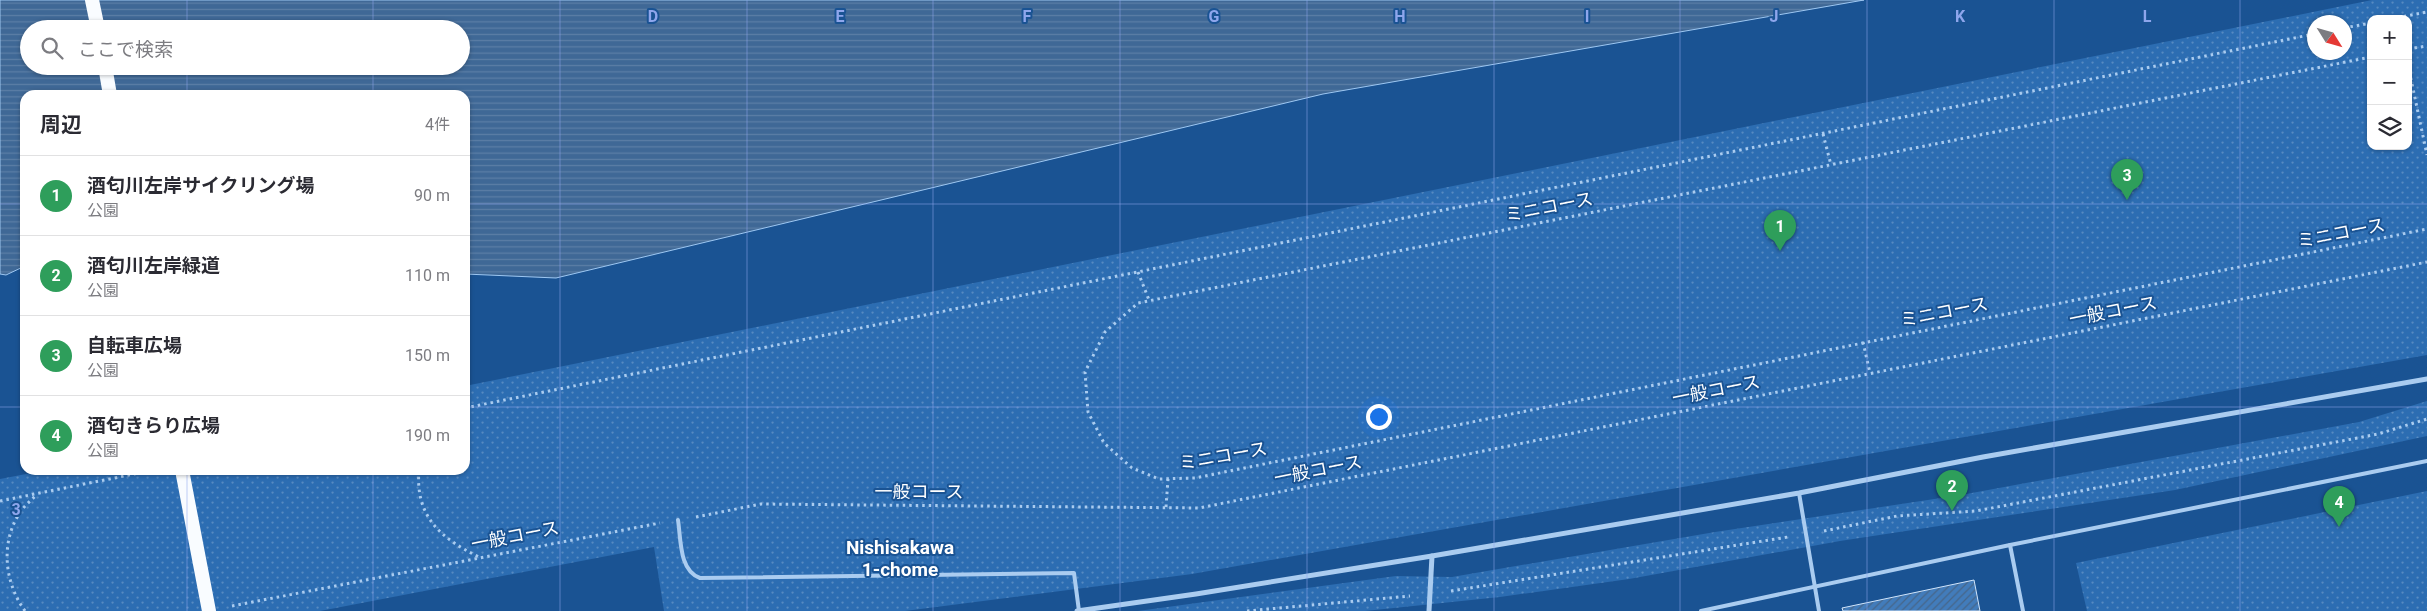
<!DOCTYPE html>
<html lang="ja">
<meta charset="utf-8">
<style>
body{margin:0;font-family:Roboto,"Noto Sans JP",sans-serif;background:#f7f7f7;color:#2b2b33}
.controls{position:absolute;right:15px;top:15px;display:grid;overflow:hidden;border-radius:10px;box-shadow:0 1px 4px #0004}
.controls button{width:45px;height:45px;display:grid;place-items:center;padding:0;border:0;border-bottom:1px solid #e1e1e2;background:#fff;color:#2b2b33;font:25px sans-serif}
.compass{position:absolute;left:2307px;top:15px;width:45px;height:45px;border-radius:50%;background:#fff;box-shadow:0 1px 4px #0004;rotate:127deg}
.you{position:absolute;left:1378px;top:416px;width:18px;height:18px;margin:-12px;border:4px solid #fff;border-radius:50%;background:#1a73e8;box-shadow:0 0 0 8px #1a73e833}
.badge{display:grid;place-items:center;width:32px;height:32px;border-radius:50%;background:#0b8043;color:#fff;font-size:16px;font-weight:700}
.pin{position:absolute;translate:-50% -41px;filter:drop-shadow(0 1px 2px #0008)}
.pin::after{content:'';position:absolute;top:26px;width:18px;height:15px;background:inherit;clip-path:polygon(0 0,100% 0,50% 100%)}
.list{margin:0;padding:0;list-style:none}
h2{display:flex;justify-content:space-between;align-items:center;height:65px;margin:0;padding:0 20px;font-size:21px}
h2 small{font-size:16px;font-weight:400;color:#7c7c81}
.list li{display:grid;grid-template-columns:32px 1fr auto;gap:15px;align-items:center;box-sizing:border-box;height:80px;padding:0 20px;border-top:1px solid #e1e1e2}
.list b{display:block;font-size:19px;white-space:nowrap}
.list p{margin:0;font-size:16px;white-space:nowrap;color:#7c7c81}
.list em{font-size:16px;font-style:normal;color:#7c7c81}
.icon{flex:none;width:28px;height:28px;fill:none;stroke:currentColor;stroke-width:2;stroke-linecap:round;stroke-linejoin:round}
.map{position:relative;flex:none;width:2427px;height:611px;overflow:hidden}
.search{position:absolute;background:#fff;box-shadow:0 1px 4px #0004;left:20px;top:20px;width:450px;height:55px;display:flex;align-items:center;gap:12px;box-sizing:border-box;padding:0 18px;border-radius:28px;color:#7c7c81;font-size:19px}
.panel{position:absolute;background:#fff;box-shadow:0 1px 4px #0004;left:20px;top:90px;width:450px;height:385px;border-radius:15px}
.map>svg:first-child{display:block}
</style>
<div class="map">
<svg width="2427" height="611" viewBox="0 0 2427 611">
<defs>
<pattern id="park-dots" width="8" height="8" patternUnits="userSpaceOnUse" patternTransform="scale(1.25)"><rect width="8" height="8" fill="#2c6db2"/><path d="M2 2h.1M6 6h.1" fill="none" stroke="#568ac1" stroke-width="1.8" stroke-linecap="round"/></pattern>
<pattern id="water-rules" width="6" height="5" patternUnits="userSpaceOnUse" patternTransform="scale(1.25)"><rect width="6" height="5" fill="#3f6896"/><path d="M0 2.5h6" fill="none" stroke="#5c7fa6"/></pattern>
<pattern id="building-hatch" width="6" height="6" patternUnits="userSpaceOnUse" patternTransform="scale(1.25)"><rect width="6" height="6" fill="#427cbb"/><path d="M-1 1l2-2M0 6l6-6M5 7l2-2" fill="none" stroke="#466689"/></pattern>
</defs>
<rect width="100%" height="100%" fill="#1a5393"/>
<!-- park -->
<g fill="url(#park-dots)" fill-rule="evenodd">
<path d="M 2372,0 L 2427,0 L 2427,355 L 1192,574 L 905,611 L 664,611 L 654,547 L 320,611 L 0,611 L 0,479 L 47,470 L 465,470 L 465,386 ZM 2371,19 L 2408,19 L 2408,146 L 2371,146 ZM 2314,22 L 2344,22 L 2344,52 L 2314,52 Z"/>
<polygon points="2427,401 2427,436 2175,490 1840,541 1629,579 1500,597 1365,611 1138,611 1396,576 1452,577 1715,532 1961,495 2359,422"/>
<polygon points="2427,491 2427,611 2087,611 2076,563"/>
</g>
<!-- water -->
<path fill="url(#water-rules)" stroke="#9dc7f2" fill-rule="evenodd" d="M 0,0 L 1864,0 L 1323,94 L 556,278 L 465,274 L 465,95 L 25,95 L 25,266 L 6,275 L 0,274 ZM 29,29 L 461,29 L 461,66 L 29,66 Z"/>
<!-- building -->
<polygon fill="url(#building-hatch)" stroke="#d1e5fb" points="1974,580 1980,611 1843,611 1842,608"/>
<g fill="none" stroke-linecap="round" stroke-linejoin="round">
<!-- path -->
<g stroke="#aaccf0" stroke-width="3" stroke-dasharray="2.5 4" stroke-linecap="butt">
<polyline points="2391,19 2427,12"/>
<polyline points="2344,28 2371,23"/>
<polyline points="2408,49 2427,46"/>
<polyline points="2371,57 1138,303 1105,332 1085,372 1088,412 1104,443 1132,468 1159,479 1195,478 2427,229"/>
<polyline points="2408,65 2427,155"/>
<polyline points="1823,134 1831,165"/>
<polyline points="1138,272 1149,300"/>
<polyline points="1863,342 1870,373"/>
<polyline points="465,408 2314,34"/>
<path d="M 419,470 C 415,516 440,538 479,557"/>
<polyline points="0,501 154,470"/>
<polyline points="1166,507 1168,479"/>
<polyline points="696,517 761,504 1199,508 2427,262"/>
<polyline points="1824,531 1897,516 1976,511 2378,434 2427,419"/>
<polyline points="1451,591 1788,537"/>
<polyline points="232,606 660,523"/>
<path d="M 25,611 C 4,582 0,541 21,511 C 25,505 32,500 37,494"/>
<polyline points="1247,611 1410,596"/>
</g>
<!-- service -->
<g stroke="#aaccf0" stroke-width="4">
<polyline points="1799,493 1819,611"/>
<path d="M 678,520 C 681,539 679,571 700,578 L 1074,573 L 1079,611"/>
<polyline points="2010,545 2023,611"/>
<polyline points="1701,611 2010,545 2427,461"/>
</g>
<!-- minor -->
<g stroke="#aaccf0" stroke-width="5">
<polyline points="1077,611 1196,594 1432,556 1799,493 1983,457 2427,379"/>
<polyline points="1429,611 1432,556"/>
</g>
<!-- trunk -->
<g stroke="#f9fcff" stroke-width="14">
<polyline points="92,0 98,29"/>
<polyline points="105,66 110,95"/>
</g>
<!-- trunk-bridge -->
<polyline stroke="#f9fcff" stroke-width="14" points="182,470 209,611"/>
</g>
<!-- grid -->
<path fill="none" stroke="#8ea6ec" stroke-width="1" stroke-opacity="0.55" d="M 187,0 L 187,29M 373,0 L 373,29M 560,0 L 560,611M 747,0 L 747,611M 933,0 L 933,611M 1120,0 L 1120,611M 1307,0 L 1307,611M 1494,0 L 1494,611M 1680,0 L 1680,611M 1867,0 L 1867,611M 2054,0 L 2054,611M 2240,0 L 2240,611M 187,66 L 187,95M 373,66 L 373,95M 0,204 L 25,204M 465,204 L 2427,204M 0,407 L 25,407M 465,407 L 2427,407M 187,470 L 187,611M 373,470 L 373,611"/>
<g text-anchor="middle" stroke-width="4" stroke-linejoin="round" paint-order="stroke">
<!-- street labels -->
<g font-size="18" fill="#fff" stroke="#1a5393">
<text transform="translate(1549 207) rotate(-11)" y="6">ミニコース</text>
<text transform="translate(2341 233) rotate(-11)" y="6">ミニコース</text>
<text transform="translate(2113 311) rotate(-11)" y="6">一般コース</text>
<text transform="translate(1944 312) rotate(-11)" y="6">ミニコース</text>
<text transform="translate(1716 390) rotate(-11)" y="6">一般コース</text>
<text transform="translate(1223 456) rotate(-10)" y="6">ミニコース</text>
<text transform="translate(1318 470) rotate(-11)" y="6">一般コース</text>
<text x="919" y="498">一般コース</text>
<text transform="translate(515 536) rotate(-11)" y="6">一般コース</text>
</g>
<!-- neighbourhood labels -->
<g font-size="19" font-weight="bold" fill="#fff" stroke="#1a5393">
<text x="900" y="554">Nishisakawa<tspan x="900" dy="22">1-chome</tspan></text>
</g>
</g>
<g font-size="16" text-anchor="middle" font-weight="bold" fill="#8ea6ec" stroke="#1a5393" stroke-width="4" stroke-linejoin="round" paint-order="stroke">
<text x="653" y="22">D</text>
<text x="840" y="22">E</text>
<text x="1027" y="22">F</text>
<text x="1214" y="22">G</text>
<text x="1400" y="22">H</text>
<text x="1587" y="22">I</text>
<text x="1774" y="22">J</text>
<text x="1960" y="22">K</text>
<text x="2147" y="22">L</text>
<text x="16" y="515">3</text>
</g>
</svg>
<div class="controls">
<button>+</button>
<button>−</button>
<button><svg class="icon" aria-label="layers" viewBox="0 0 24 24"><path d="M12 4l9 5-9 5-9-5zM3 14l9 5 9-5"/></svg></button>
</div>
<svg class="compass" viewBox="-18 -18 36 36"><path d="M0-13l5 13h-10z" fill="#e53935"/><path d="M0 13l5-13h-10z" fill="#7c7c81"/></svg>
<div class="you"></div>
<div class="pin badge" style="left:1780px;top:251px;background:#2e9e5b">1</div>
<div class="pin badge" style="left:1952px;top:511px;background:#2e9e5b">2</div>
<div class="pin badge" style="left:2127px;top:200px;background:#2e9e5b">3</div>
<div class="pin badge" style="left:2339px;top:527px;background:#2e9e5b">4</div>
<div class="search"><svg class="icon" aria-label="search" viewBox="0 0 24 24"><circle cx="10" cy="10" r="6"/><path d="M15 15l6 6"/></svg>ここで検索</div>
<section class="panel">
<h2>周辺<small>4件</small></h2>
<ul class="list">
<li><span class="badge" style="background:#2e9e5b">1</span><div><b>酒匂川左岸サイクリング場</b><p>公園</p></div><em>90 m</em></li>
<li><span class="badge" style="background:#2e9e5b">2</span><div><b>酒匂川左岸緑道</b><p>公園</p></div><em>110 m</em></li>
<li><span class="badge" style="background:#2e9e5b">3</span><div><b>自転車広場</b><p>公園</p></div><em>150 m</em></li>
<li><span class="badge" style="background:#2e9e5b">4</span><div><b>酒匂きらり広場</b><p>公園</p></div><em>190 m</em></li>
</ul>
</section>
</div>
